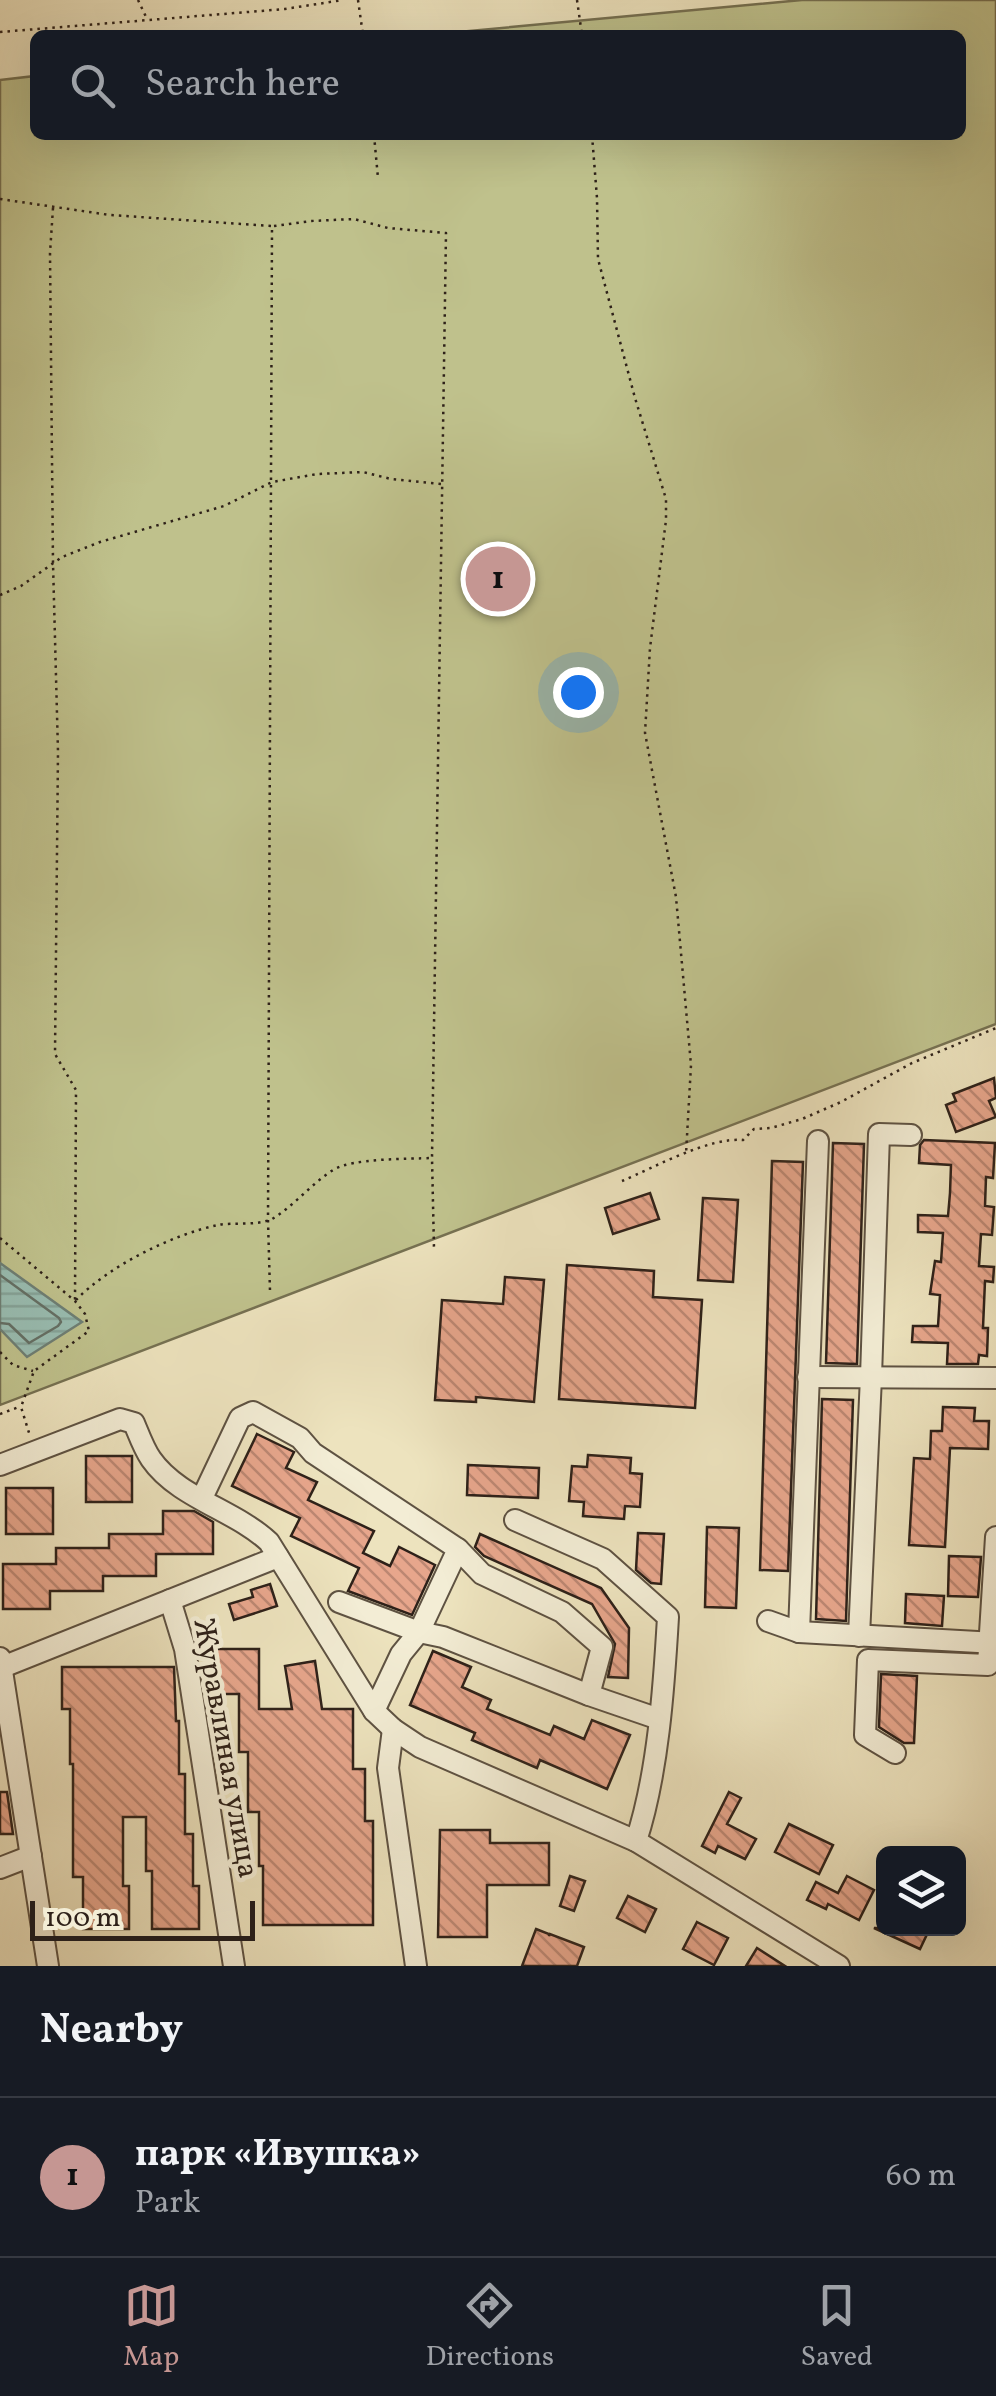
<!DOCTYPE html>
<meta charset="utf-8">
<style>
body{margin:0;font-family:Vollkorn,serif;background:#20242c;color:#f1f3f6}
.controls{position:absolute;right:30px;bottom:30px;display:grid;overflow:hidden;border-radius:15px;box-shadow:0 10px 40px #0002}
.controls button{width:90px;height:90px;display:grid;place-items:center;padding:0;border:0;border-bottom:2px solid #363941;background:#171b24;color:#f1f3f6;font:50px sans-serif}
.scale{position:absolute;left:30px;bottom:25px;width:225px;box-sizing:border-box;padding-left:10px;border:5px solid #2e2119;border-top:0;font-size:28px;line-height:35px;white-space:nowrap;color:#2e2119;-webkit-text-stroke:8px #f3edd5;paint-order:stroke}
.you{position:absolute;left:578px;top:692px;width:35px;height:35px;margin:-25px;border:8px solid #fff;border-radius:50%;background:#1a73e8;box-shadow:0 0 0 15px #1a73e833}
.badge{display:grid;place-items:center;width:65px;height:65px;border-radius:50%;background:#c59692;color:#111;font-size:32px;font-weight:700}
.pin{position:absolute;translate:-50% -50%;border:5px solid #fff;box-shadow:0 2px 10px #0006}
.list{margin:0;padding:0;list-style:none}
h2{display:flex;justify-content:space-between;align-items:center;height:130px;margin:0;padding:0 40px;font-size:42px}
h2 small{font-size:32px;font-weight:400;color:#9ea1a6}
.list li{display:grid;grid-template-columns:65px 1fr auto;gap:30px;align-items:center;box-sizing:border-box;height:160px;padding:0 40px;border-top:2px solid #363941}
.list b{display:block;font-size:38px;white-space:nowrap}
.list p{margin:0;font-size:32px;white-space:nowrap;color:#9ea1a6}
.list em{font-size:32px;font-style:normal;color:#9ea1a6}
.icon{flex:none;width:55px;height:55px;fill:none;stroke:currentColor;stroke-width:2;stroke-linecap:round;stroke-linejoin:round}
.map{position:relative;flex:none;width:996px;height:1966px;overflow:hidden}
.search{position:absolute;background:#171b24;box-shadow:0 10px 40px #0002;left:30px;right:30px;top:30px;height:110px;display:flex;align-items:center;gap:25px;box-sizing:border-box;padding:0 35px;border-radius:15px;color:#9ea1a6;font-size:38px}
.sheet{height:290px;background:#171b24}
nav{display:flex;justify-content:space-around;align-items:center;box-sizing:border-box;height:140px;border-top:2px solid #363941;background:#171b24;font-size:28px;color:#9ea1a6}
nav a{display:grid;justify-items:center;gap:5px}
nav .on{color:#c59692}
.map>svg:first-child{display:block}
</style>
<div class="map">
<svg width="996" height="1966" viewBox="0 0 996 1966">
<defs>
<pattern id="water-rules" width="6" height="5" patternUnits="userSpaceOnUse" patternTransform="scale(2.5)"><rect width="6" height="5" fill="#99beb3"/><path d="M0 2.5h6" fill="none" stroke="#84a399"/></pattern>
<pattern id="building-back-hatch" width="6" height="6" patternUnits="userSpaceOnUse" patternTransform="scale(2.5)"><rect width="6" height="6" fill="#e7a68c"/><path d="M-1 5l2 2M0 0l6 6M5-1l2 2" fill="none" stroke="#bc8772"/></pattern>
</defs>
<rect width="100%" height="100%" fill="#ede3be"/>
<filter id="stains"><feTurbulence type="fractalNoise" baseFrequency=".002" numOctaves="4"/><feColorMatrix values="0 0 0 0 .2 0 0 0 0 .09 0 0 0 0 .02 0 0 0 .5 -.17"/></filter>
<radialGradient id="worn" r=".72"><stop offset=".6" stop-color="#630" stop-opacity="0"/><stop offset="1" stop-color="#630" stop-opacity=".3"/></radialGradient>
<!-- green -->
<polygon fill="#bfc18c" stroke="#767152" stroke-width="2.5" points="802,0 996,0 996,1024 0,1405 0,80 35,76 35,135 961,135 961,35 426,35"/>
<!-- water -->
<polygon fill="url(#water-rules)" stroke="#6e7f75" stroke-width="2.5" points="0,1263 82,1322 27,1357 0,1329"/>
<g fill="none" stroke-linecap="round" stroke-linejoin="round">
<!-- shore -->
<polyline stroke="#647066" stroke-width="2.5" points="0,1275 59,1318 61,1322 58,1326 29,1343 9,1324 0,1323"/>
</g>
<!-- building -->
<g fill="url(#building-back-hatch)" stroke="#2e2119" stroke-width="2.5">
<polygon points="994,1078 996,1098 989,1101 996,1117 956,1132 946,1105 956,1101 953,1094"/>
<polygon points="924,1140 995,1143 993,1178 986,1177 985,1206 994,1207 992,1235 981,1234 979,1266 994,1267 993,1282 985,1281 983,1328 988,1328 987,1356 979,1355 978,1364 947,1364 948,1343 912,1342 913,1326 938,1326 940,1295 930,1294 935,1261 941,1262 943,1233 918,1232 918,1215 948,1216 950,1193 951,1165 919,1163 920,1145"/>
<polygon points="833,1143 864,1144 857,1364 826,1363"/>
<polygon points="772,1161 803,1162 788,1571 760,1570"/>
<polygon points="650,1193 659,1219 613,1234 605,1208"/>
<polygon points="703,1198 738,1200 733,1282 698,1280"/>
<polygon points="567,1265 654,1271 653,1297 702,1300 695,1408 559,1399"/>
<polygon points="505,1277 544,1280 534,1402 476,1397 476,1402 435,1400 442,1300 503,1304"/>
<polygon points="822,1399 853,1400 846,1621 816,1619"/>
<polygon points="943,1407 975,1408 974,1421 989,1421 988,1449 950,1448 945,1547 909,1545 914,1458 930,1459 931,1431 942,1431"/>
<polygon points="257,1434 294,1452 286,1468 317,1482 308,1500 374,1531 363,1553 390,1566 399,1547 435,1565 412,1615 348,1591 359,1568 291,1536 300,1518 232,1486"/>
<polygon points="588,1455 631,1458 630,1473 642,1474 640,1507 625,1506 624,1519 583,1516 584,1502 569,1501 572,1466 587,1467"/>
<rect x="86" y="1456" width="46" height="46"/>
<polygon points="468,1465 539,1468 538,1498 467,1495"/>
<rect x="6" y="1488" width="47" height="46"/>
<polygon points="163,1511 194,1511 213,1522 213,1554 156,1554 156,1576 103,1576 103,1591 50,1591 50,1609 3,1609 3,1564 56,1564 56,1548 109,1548 109,1534 163,1534"/>
<polygon points="707,1527 739,1528 736,1608 705,1607"/>
<polygon points="638,1533 664,1534 661,1584 651,1583 636,1570"/>
<polygon points="480,1534 601,1588 629,1628 628,1678 608,1677 615,1644 592,1604 484,1556 475,1547"/>
<polygon points="949,1556 981,1557 978,1597 948,1596"/>
<polygon points="270,1584 277,1606 234,1620 229,1604 253,1597 251,1590"/>
<polygon points="906,1594 944,1596 942,1626 905,1623"/>
<polygon points="213,1649 259,1649 259,1709 292,1709 285,1666 315,1661 322,1709 353,1709 353,1769 365,1769 365,1821 373,1821 373,1925 263,1925 263,1866 259,1866 259,1812 248,1812 248,1752 239,1752 239,1694 213,1694"/>
<polygon points="433,1651 471,1667 462,1687 491,1700 487,1709 550,1735 554,1726 584,1739 592,1720 630,1735 607,1789 540,1760 537,1768 472,1740 475,1733 410,1705"/>
<polygon points="62,1667 174,1667 176,1721 179,1721 179,1774 185,1774 185,1834 193,1834 193,1886 199,1886 199,1929 152,1929 152,1871 146,1871 146,1817 123,1817 123,1886 129,1886 129,1929 83,1929 83,1877 73,1877 73,1764 70,1764 70,1709 62,1709"/>
<polygon points="881,1674 917,1676 914,1743 904,1743 879,1727"/>
<polygon points="0,1792 7,1792 13,1834 0,1834"/>
<polygon points="729,1792 741,1798 727,1824 756,1839 745,1859 718,1846 715,1853 702,1846"/>
<polygon points="789,1824 833,1845 819,1874 775,1852"/>
<polygon points="440,1830 490,1830 490,1843 549,1843 549,1885 487,1885 487,1937 438,1937"/>
<polygon points="570,1876 585,1881 574,1911 560,1906"/>
<polygon points="847,1876 874,1890 859,1920 828,1904 826,1909 807,1900 816,1882 838,1893"/>
<polygon points="628,1896 656,1909 645,1932 617,1918"/>
<polygon points="697,1922 728,1938 714,1965 683,1949"/>
<polygon points="874,1928 930,1928 920,1949"/>
<polygon points="536,1929 549,1934 549,1936 550,1934 584,1947 577,1966 522,1966"/>
<polygon points="757,1948 785,1966 746,1966"/>
</g>
<g fill="none" stroke-linecap="round" stroke-linejoin="round">
<!-- minor casing -->
<g stroke="#5e5242" stroke-width="24">
<g id="minor">
<polyline points="808,1377 996,1378"/>
<path d="M 0,1465 L 120,1419 L 134,1423 C 139,1435 144,1449 151,1459 C 178,1498 235,1510 269,1542 L 374,1711 L 393,1729 L 420,1747 L 636,1841 L 839,1966"/>
<polyline points="202,1498 240,1418 253,1412 300,1438 313,1453 458,1549 419,1632 401,1654 374,1711"/>
<path d="M 515,1520 L 603,1559 L 668,1617 C 664,1687 658,1774 636,1841"/>
<polyline points="458,1549 482,1574 562,1612 602,1647 589,1695"/>
<polyline points="170,1600 185,1649 234,1966"/>
<polyline points="339,1602 419,1632 443,1637 589,1695 659,1719"/>
<polyline points="768,1621 799,1632 996,1643"/>
<polyline points="799,1632 818,1141"/>
<polyline points="859,1636 871,1377 879,1134 911,1135"/>
<polyline points="0,1658 48,1966"/>
<polyline points="0,1668 278,1557"/>
<polyline points="393,1729 388,1768 416,1966"/>
<polyline points="895,1753 865,1735 868,1660 988,1665 996,1537"/>
<polyline points="0,1868 31,1856"/>
</g>
</g>
<!-- path -->
<g stroke="#2e2119" stroke-width="2.5" stroke-dasharray="2.5 5" stroke-linecap="butt">
<polyline points="138,0 147,19"/>
<polyline points="358,0 363,35"/>
<polyline points="577,0 582,35"/>
<polyline points="0,32 285,9 343,0"/>
<polyline points="374,135 378,178"/>
<polyline points="592,135 597,198 598,259 635,398 666,499 666,520 650,648 645,733 676,897 691,1065 686,1154"/>
<polyline points="0,199 110,215 272,226 268,1221 270,1291"/>
<polyline points="53,208 50,253 53,563 58,752 55,1054 76,1090 75,1301"/>
<polyline points="274,226 311,221 354,219 388,228 446,233 432,1158 434,1249"/>
<polyline points="0,595 21,586 62,557 100,542 224,506 272,482 317,474 363,472 391,479 442,484"/>
<path d="M 622,1181 C 655,1167 709,1137 743,1140 L 754,1129 L 771,1128 L 802,1119 L 841,1102 L 912,1063 L 996,1028"/>
<polyline points="0,1238 75,1301 85,1314 89,1331 34,1371 21,1407 30,1436"/>
<path d="M 76,1300 C 109,1266 171,1235 218,1225 C 234,1222 257,1226 272,1219 C 294,1206 311,1184 333,1170 C 352,1158 408,1159 432,1158"/>
<polyline points="0,1352 13,1365 33,1371"/>
<polyline points="0,1414 19,1407"/>
</g>
<!-- minor -->
<use href="#minor" stroke="#f3edd5" stroke-width="20"/>
</g>
<g text-anchor="middle" stroke-width="9" stroke-linejoin="round" paint-order="stroke">
<!-- street labels -->
<g font-size="30" fill="#2e2119" stroke="#f3edd5">
<text transform="translate(227 1748) rotate(80)" y="10">Журавлиная улица</text>
</g>
</g>
<rect width="100%" height="100%" filter="url(#stains)"/>
<rect width="100%" height="100%" fill="url(#worn)"/>
</svg>
<div class="controls">
<button><svg class="icon" aria-label="layers" viewBox="0 0 24 24"><path d="M12 4l9 5-9 5-9-5zM3 14l9 5 9-5"/></svg></button>
</div>
<div class="scale">100 m</div>
<div class="you"></div>
<div class="pin badge" style="left:498px;top:579px">1</div>
<div class="search"><svg class="icon" aria-label="search" viewBox="0 0 24 24"><circle cx="10" cy="10" r="6"/><path d="M15 15l6 6"/></svg>Search here</div>
</div>
<section class="sheet">
<h2>Nearby<small></small></h2>
<ul class="list">
<li><span class="badge">1</span><div><b>парк «Ивушка»</b><p>Park</p></div><em>60 m</em></li>
</ul>
</section>
<nav>
<a class="on"><svg class="icon" aria-label="map" viewBox="0 0 24 24"><path d="M3 6l6-2 6 2 6-2v14l-6 2-6-2-6 2zM9 4v14M15 6v14"/></svg>Map</a>
<a><svg class="icon" aria-label="directions" viewBox="0 0 24 24"><path d="M12 3l9 9-9 9-9-9zM9 14v-3h6M13 9l2 2-2 2"/></svg>Directions</a>
<a><svg class="icon" aria-label="saved" viewBox="0 0 24 24"><path d="M7 4h10v16l-5-4-5 4z"/></svg>Saved</a>
</nav>
